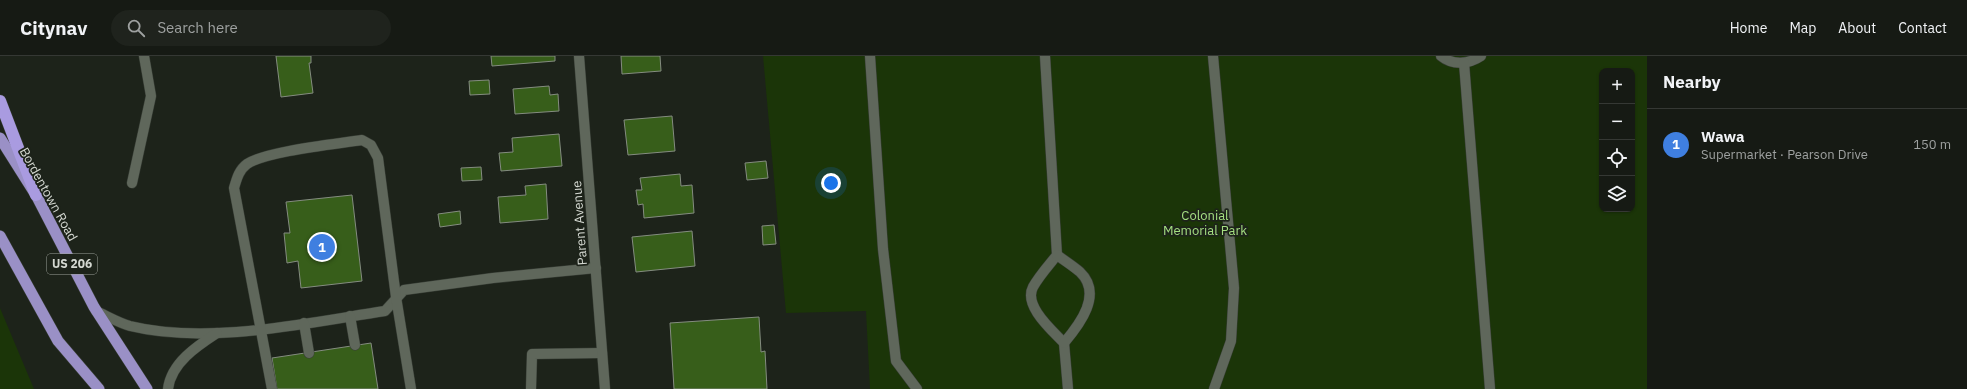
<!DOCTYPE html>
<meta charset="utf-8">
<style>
body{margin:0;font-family:"IBM Plex Sans",sans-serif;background:#1f231d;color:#f1f3f6}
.controls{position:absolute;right:12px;top:12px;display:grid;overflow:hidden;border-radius:8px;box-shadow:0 1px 3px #0004}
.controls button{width:36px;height:36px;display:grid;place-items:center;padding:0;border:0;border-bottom:1px solid #353834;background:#161a14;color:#f1f3f6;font:20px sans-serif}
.you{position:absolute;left:831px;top:127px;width:14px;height:14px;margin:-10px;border:3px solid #fff;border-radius:50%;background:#1a73e8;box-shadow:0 0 0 6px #1a73e833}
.badge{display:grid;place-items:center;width:26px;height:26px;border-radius:50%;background:#b45309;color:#fff;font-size:13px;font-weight:700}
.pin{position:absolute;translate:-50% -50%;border:2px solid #fff;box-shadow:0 1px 4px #0006}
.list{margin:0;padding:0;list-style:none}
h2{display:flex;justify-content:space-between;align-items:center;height:52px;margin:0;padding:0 16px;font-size:17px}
h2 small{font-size:13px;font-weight:400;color:#9ea1a0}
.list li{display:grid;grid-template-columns:26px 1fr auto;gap:12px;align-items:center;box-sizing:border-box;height:72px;padding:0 16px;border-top:1px solid #353834}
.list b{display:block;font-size:15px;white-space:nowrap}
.list p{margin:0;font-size:13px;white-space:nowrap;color:#9ea1a0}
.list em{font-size:13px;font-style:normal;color:#9ea1a0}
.icon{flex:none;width:22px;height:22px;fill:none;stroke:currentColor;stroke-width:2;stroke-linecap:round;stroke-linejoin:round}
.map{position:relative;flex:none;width:1647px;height:333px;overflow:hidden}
header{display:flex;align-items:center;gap:24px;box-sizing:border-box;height:56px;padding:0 20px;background:#161a14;border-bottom:1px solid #353834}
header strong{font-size:19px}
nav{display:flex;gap:22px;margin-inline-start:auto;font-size:14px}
.search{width:280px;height:36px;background:#1f231d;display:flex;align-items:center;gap:10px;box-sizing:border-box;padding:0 14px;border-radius:22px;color:#9ea1a0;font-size:15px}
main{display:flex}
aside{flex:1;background:#161a14}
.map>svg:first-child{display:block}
</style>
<header>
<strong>Citynav</strong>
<div class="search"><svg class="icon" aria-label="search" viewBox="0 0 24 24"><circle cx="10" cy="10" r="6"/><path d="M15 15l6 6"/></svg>Search here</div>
<nav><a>Home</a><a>Map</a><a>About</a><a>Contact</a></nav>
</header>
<main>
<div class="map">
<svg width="1647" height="333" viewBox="0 0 1647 333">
<rect width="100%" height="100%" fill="#1d231a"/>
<!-- green -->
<g fill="#1b3508" fill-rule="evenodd">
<path d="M 763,0 L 1647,0 L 1647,333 L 870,333 L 866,255 L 786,257 ZM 1602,15 L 1632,15 L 1632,153 L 1602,153 Z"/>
<polygon points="0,252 34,333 0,333"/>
</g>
<!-- building -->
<g fill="#375e1a" stroke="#848c80">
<polygon points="276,0 311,0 311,7 309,7 313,37 281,41"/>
<polygon points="491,0 555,0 555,5 492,10"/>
<polygon points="621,0 660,0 661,15 622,18"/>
<polygon points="489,24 490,38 470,39 469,25"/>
<polygon points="549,30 550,39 558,38 559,55 515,58 513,33"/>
<polygon points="672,60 675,95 628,99 624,64"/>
<polygon points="559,78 562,110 501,115 499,97 513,96 512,82"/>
<polygon points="766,105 768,122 747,124 745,107"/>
<polygon points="481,111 482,124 462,125 461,112"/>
<polygon points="680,118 681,130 692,129 694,157 644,162 643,148 638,149 636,134 642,134 640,122"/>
<polygon points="546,128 548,163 500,167 498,141 526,139 525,130"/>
<polygon points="352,139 362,225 301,232 298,205 287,207 284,177 290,177 286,146"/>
<polygon points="460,155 461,168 440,171 438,158"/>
<polygon points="774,169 776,188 763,189 762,170"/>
<polygon points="692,175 695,210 636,216 632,181"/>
<polygon points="759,261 761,296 765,295 767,333 674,333 670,267"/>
<polygon points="371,287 378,333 277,333 272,302"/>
</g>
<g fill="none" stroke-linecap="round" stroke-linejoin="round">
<!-- service casing -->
<g stroke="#383e36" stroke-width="11">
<g id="service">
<polyline points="870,0 883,193 896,305 917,333"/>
<path d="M 1045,0 L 1057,199 C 1049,209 1039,220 1033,231 C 1023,250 1053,275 1064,287 L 1068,333"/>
<polyline points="1213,0 1234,232 1231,285 1214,333"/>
<path d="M 1441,0 C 1453,10 1469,8 1481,0"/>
<polyline points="1464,7 1490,333"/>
<path d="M 1057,199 C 1065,205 1073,210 1080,216 C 1103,238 1080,268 1064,287"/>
<path d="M 96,255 C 107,260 119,267 130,270 C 208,289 306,267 385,255 L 404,234 L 493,222 L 596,212"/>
<polyline points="350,260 355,289"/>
<polyline points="304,267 309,297"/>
<path d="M 168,333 C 171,307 197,290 217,277"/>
<path d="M 272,333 L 234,132 C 237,122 239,114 247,108 C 266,95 337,88 362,84 L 371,89 L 378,102 L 396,241 L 411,333"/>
<polyline points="531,333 532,298 602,297"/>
</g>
</g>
<!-- minor casing -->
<g stroke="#383e36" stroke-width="11">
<polyline id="minor" points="579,0 605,333"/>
</g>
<!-- tertiary casing -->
<g stroke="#383e36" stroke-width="11">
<polyline id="tertiary" points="132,127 151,40 144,0"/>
</g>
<!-- trunk casing -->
<g stroke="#383e36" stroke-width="12">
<g id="trunk">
<polyline points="0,82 36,139 94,251 147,333"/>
<polyline points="0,180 58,285 99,333"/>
</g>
</g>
<!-- motorway casing -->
<g stroke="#383e36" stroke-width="13">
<polyline id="motorway" points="0,45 36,139"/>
</g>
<!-- service -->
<use href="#service" stroke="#5f675b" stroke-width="10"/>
<!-- minor -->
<use href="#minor" stroke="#5f675b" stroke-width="10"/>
<!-- tertiary -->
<use href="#tertiary" stroke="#5f675b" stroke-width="10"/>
<!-- trunk -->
<use href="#trunk" stroke="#9a90c6" stroke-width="11"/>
<!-- motorway -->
<use href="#motorway" stroke="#a99be0" stroke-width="12"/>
</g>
<g text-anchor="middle" stroke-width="3.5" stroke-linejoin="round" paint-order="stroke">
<!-- shield labels -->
<rect fill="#1d231a" stroke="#9da29a" stroke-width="1" x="47" y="198" width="50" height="20" rx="3"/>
<g font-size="12" font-weight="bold" fill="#d4d8d1">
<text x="72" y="212">US 206</text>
</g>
<!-- street labels -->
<g font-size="13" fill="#d4d8d1" stroke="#1d231a">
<text transform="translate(49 138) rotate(61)" y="5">Bordentown Road</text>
<text transform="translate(579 167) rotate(-94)" y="5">Parent Avenue</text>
</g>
<!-- park labels -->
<g font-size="13" fill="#a5df82" stroke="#1d231a">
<text x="1205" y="164">Colonial<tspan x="1205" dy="15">Memorial Park</tspan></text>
</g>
</g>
</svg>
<div class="controls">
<button>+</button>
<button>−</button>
<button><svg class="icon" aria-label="locate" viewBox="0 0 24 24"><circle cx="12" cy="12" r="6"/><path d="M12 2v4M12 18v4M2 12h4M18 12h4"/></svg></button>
<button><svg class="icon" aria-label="layers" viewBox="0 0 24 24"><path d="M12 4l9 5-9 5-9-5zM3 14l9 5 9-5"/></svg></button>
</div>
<div class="you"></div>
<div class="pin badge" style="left:322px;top:191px;background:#3f7fe0">1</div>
</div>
<aside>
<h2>Nearby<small></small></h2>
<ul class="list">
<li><span class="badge" style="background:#3f7fe0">1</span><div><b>Wawa</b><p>Supermarket · Pearson Drive</p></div><em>150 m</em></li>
</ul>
</aside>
</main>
